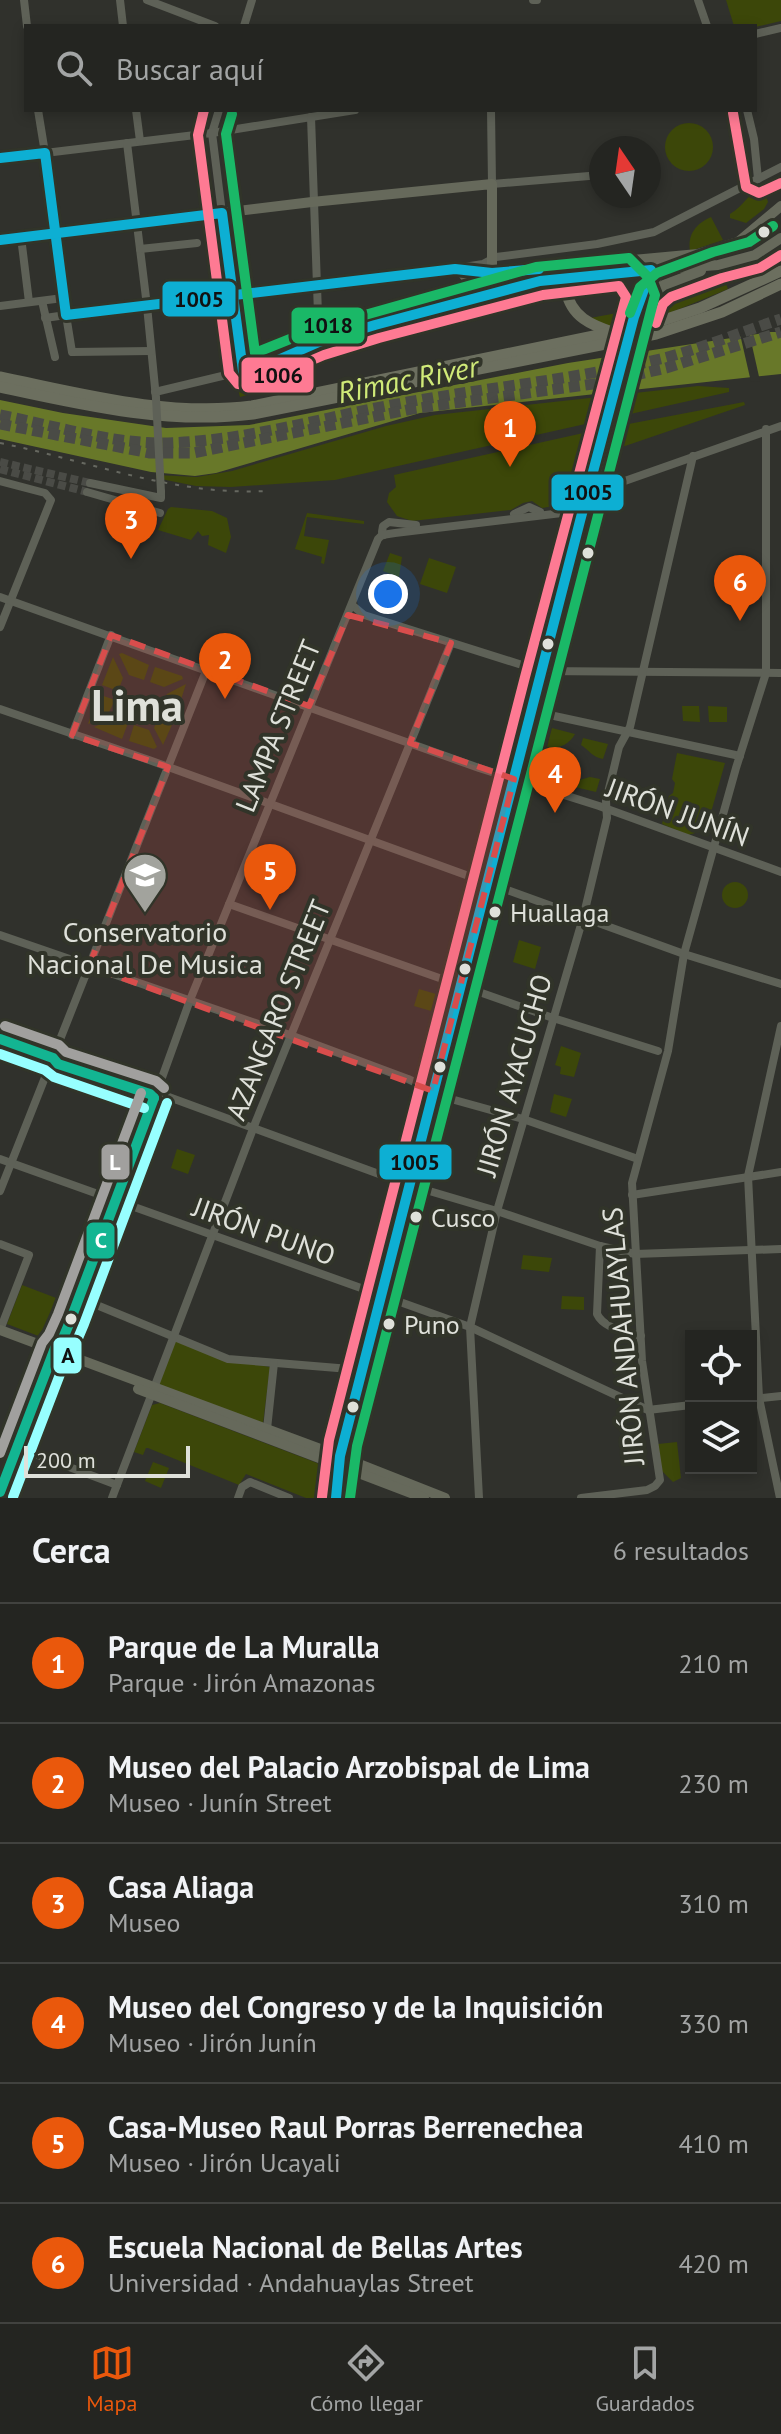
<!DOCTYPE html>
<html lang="es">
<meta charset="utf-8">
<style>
body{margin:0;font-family:"PT Sans",sans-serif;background:#2c2d2a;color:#f1f3f6}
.controls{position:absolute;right:24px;bottom:24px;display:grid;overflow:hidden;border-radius:0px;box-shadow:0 4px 12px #0003}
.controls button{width:72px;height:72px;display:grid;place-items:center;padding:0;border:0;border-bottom:2px solid #41423f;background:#242521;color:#f1f3f6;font:40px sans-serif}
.compass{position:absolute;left:589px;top:136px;width:72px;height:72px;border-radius:50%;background:#242521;box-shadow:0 4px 12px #0003;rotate:347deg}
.scale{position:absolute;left:24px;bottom:20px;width:166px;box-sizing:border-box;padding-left:8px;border:4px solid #dfe1da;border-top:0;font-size:22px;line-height:28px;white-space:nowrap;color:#dfe1da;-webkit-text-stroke:6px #313429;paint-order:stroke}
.you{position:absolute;left:388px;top:594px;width:28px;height:28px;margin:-20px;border:6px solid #fff;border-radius:50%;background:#1a73e8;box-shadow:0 0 0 12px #1a73e833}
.badge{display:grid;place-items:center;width:52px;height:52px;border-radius:50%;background:#ea580c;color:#fff;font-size:26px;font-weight:700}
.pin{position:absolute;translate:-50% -66px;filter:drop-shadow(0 2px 4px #0008)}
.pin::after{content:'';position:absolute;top:42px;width:28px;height:24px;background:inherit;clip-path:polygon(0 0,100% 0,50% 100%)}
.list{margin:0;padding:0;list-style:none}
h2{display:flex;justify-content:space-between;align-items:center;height:104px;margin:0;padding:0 32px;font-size:34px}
h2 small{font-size:26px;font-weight:400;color:#a3a5a5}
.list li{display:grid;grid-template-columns:52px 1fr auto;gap:24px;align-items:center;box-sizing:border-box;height:120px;padding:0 32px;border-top:2px solid #41423f}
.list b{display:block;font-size:30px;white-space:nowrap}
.list p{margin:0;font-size:26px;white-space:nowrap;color:#a3a5a5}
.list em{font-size:26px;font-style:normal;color:#a3a5a5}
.icon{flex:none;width:44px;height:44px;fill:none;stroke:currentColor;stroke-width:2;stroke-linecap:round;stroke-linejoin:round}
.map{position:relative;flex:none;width:781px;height:1498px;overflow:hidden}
.search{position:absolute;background:#242521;box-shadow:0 4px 12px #0003;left:24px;right:24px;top:24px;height:88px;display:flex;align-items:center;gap:20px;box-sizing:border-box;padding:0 28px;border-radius:0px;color:#a3a5a5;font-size:30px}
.sheet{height:824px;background:#242521}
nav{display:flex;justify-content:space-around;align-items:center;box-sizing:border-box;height:112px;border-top:2px solid #41423f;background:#242521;font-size:22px;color:#a3a5a5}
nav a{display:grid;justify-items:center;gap:4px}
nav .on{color:#ea580c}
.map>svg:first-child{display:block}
</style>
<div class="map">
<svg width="781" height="1498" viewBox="0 0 781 1498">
<rect width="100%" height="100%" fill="#30312c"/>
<!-- green -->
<g fill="#3c4709">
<polygon points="726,0 781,0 781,21 755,27 734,26"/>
<circle cx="689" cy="147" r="24"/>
<path d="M 763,187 L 768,202 L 764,209 L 746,223 L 730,218 L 730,214 C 744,206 748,193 763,187 Z"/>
<path d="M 711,217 L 723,240 L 690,251 C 687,234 697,223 711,217 Z"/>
<polygon points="473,275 488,277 508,287 471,295"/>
<path d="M 723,276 L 728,289 L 650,321 C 659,288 693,282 723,276 Z"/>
<polygon points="628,311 625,327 615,329 590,318"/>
<polygon points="263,378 267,390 240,397 237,386"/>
<polygon points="698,386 729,388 729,392 335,480 231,487 196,486 156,478 156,475 197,477 232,471 386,426 435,415"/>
<path d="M 744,402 L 745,405 L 590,458 C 582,491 577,503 542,508 L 532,501 L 523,503 L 511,510 L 412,521 L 397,516 L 387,502 L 389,493 L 396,487 L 394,475 L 597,430 Z"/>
<polygon points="171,507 212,511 227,518 231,537 226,553 208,545 209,535 202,536 198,531 191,540 158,530 168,509"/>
<polygon points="307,513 364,521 364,524 307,517 304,536 329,540 324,564 321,563 322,557 295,549"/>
<polygon points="390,553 402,557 399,577 383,571"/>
<polygon points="429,558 456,567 447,593 420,584"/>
<polygon points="122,653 149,665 144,680 129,675 119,654"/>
<polygon points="113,657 123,678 118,691 102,685"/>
<polygon points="155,667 182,676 183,679 164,687 150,682"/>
<polygon points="186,684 177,712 162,707 167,694"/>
<polygon points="98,694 115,700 107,716 88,724"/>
<polygon points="682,706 699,706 700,722 683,721"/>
<polygon points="708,706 727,707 727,722 709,722"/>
<polygon points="160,713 175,718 163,745 154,728"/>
<polygon points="114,718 128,723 122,739 94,727"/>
<polygon points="134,725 149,730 157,747 154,749 129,741"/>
<path d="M 552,728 L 575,734 C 569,745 558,749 547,747 Z"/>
<path d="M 583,738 L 608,744 L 603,759 C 592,757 589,750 581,745 Z"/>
<polygon points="677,753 725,763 706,830 688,835 662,824 669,796 673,793 675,783 672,779"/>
<polygon points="542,764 559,770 567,785 539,777"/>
<polygon points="590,777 600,779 596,792 575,787 576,781"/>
<circle cx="735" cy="895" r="13"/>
<polygon points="519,940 541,947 535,969 513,962"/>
<polygon points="419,989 436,994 431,1011 414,1006"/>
<polygon points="561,1046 581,1053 574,1077 560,1074 561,1067 555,1065"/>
<polygon points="554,1094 572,1099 566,1117 550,1112"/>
<polygon points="177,1149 195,1155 188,1174 171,1168"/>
<polygon points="523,1255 552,1258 549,1272 521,1269"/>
<polygon points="22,1285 64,1301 49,1340 7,1324"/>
<polygon points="562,1296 584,1297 584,1310 561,1309"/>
<polygon points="176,1340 217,1358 270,1367 263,1423 158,1385"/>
<polygon points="160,1403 317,1463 329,1475 329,1498 306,1498 246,1474 239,1485 148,1448 146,1448 143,1455 134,1452 152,1405"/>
<polygon points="677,1442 681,1478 673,1482 661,1470 658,1444"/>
<polygon points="153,1462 169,1468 161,1488 145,1481"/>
</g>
<!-- water -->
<polygon fill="#687829" points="771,332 781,332 781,374 420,413 216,473 195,476 151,472 0,439 0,400 63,413 166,428 249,425 568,363"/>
<!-- pier -->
<polygon fill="#30312c" points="749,332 760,381 751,382 740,334"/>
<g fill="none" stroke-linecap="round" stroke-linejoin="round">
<!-- minor-tunnel -->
<g stroke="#4a4b46" stroke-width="8" stroke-dasharray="8 4" stroke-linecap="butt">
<polyline points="0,462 90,483"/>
<polyline points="0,469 87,492"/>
</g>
<!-- highway-tunnel -->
<g stroke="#4a4b46" stroke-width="11" stroke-dasharray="11 5.5" stroke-linecap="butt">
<path d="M 0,415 C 53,425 108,443 162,443 C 245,442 326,416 408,402 C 492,387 576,379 660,359 C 701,349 741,332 781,319"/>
<polyline points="0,424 150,453 193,453 412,409 601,383 666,368 781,332"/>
</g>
<!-- minor -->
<g stroke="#5e6157" stroke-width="8">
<polyline points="24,0 27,26"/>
<polyline points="120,0 123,26"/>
<polyline points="147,0 215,26"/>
<polyline points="533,0 537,0"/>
<polyline points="698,0 707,26"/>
<polyline points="244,26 252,0"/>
<polyline points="755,34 781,28"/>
<polyline points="38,110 45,153 212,133 355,110"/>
<polyline points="136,110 140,141"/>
<polyline points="219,110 212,133 222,213"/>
<polyline points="491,110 492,184 601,175"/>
<polyline points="747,110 754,139 758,179"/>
<polyline points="311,117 319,342"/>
<polyline points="127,143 147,306 156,398"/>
<polyline points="21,237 29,302"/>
<polyline points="140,249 197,243"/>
<polyline points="464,267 483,264 496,257 597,244 654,232 781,167"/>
<polyline points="42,301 55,357"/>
<polyline points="0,306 63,298"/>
<polyline points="45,318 66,315 72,352 151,351"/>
<polyline points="155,392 243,371"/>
<polyline points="0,481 45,493 51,500 0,627"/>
<polyline points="90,483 161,498 161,492"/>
<polyline points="87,492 160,513"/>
<polyline points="556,510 577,500 590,486"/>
<polyline points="514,514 529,507 540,512"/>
<polyline points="384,535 382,532 383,526 389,522 416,525"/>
<polyline points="0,597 479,768 599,806 781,872"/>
<polyline points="352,605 364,615 541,671 781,673"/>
<polyline points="0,709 149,760 684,954 781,984"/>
<polyline points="545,714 740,756"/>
<polyline points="72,735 111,635"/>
<polyline points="229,904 553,1018 658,1051"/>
<polyline points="0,935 290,1035 408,1079 451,1099 523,1119 638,1159"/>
<polyline points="0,1035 409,1185 497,1211 600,1246 635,1254 781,1249"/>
<polyline points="0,1159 470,1327 648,1410 691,1405"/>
<polyline points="0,1191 206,671"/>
<polyline points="632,1195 781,1172"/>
<polyline points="0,1244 29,1255 0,1330"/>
<path d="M 600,1246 L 597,1314 C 604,1329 626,1331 641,1336"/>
<polyline points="82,1299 228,1359 362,1370"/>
<polyline points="751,1399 781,1396"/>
<polyline points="267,1429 274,1363"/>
<polyline points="0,1441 117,1485"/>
<polyline points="5,1498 160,1101 157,1092 159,1086 190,1000 378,539 382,535 395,533 570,512 602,489 781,426"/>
<polyline points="112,1498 256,1121 451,643"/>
<polyline points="238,1498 242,1487 250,1482 289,1498"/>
<polyline points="479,1498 470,1327 497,1211 583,918 607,818 606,801 619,747 630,727 693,456"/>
<polyline points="581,1498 647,1490 655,1486 660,1480 642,1361 632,1183 668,1051 684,954 736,768 766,673 766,429"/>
<polyline points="780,1498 759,1398 748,1176 781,1026"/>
</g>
<!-- major -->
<g stroke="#66695b" stroke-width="10">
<polyline points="0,158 45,153 66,315 455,269 492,273 698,254 738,242 781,206"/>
<polyline points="222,213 243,371 271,363 319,342 375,325 540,281 574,276 718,265 755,255 781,238"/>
<polyline points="0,240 312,202 492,184 492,273"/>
<path d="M 459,270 C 471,279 470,291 463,303"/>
<polyline points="651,295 664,285 701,271"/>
<polyline points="634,317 652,266"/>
<polyline points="643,319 661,264"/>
<polyline points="0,1330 331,1453 445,1498"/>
<polyline points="138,1389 424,1498"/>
<polyline points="336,1498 337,1475 343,1443 594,474"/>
<polyline points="347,1498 352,1461 594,523 604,475"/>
</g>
<!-- highway -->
<g stroke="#6c6f5f" stroke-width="11">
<path d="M 574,276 L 566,290 C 571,317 591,325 615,333"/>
<path d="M 0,377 C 83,394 167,417 252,406 L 652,324 L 700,308 L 781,271"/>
<path d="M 0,387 C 83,405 168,425 253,414 L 656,334 L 722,312 L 781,284"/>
</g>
<!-- rail -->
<path stroke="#666860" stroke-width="2" stroke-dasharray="4 8" stroke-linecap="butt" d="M 0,443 C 90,461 174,496 267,491"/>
<!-- minor-bridge -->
<polyline stroke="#5e6157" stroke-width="8" points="156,398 161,492"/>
<!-- major-bridge -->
<g stroke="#66695b" stroke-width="10">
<polyline points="594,474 634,317"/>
<polyline points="604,475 643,319"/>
</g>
<!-- bus-1 casing -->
<g stroke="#313429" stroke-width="16">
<g id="bus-1">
<polyline points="0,158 45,153 66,315 455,269 492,273 539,269"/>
<polyline points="0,240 222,213 243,371 271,363 319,342 375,325 540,281 651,270 634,317 580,521 340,1456 336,1498"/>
</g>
</g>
<!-- bus-2 casing -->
<g stroke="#313429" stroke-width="16">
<g id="bus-2">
<polyline points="204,110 198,135 229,373 238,384 246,385 275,376 324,355 379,338 543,295 619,286 626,297 525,677 329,1440 322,1497"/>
<polyline points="733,113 746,187 759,193 781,183"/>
<polyline points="656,323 663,304 671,297 722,278 760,268 781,255"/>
</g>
</g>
<!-- bus-3 casing -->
<g stroke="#313429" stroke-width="16">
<g id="bus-3">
<polyline points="232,114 226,134 255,353 315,329 536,267 629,258 648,277 655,295 357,1446 350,1498"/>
<polyline points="630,313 640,287 657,273 713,252 749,242 773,226"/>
</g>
</g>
<!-- bus-4 casing -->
<g stroke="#313429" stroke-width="16">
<g id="bus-4">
<polyline points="0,1039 53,1058 58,1064 150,1094 154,1098"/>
<polyline points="0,1492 55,1348 61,1343 71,1319 154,1098"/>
</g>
</g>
<!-- bus-5 casing -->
<g stroke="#313429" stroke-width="16">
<g id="bus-5">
<polyline points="0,1054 45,1070 54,1077 144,1108"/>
<polyline points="13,1497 67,1356 73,1350 84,1324 167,1103"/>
</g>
</g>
<!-- bus-6 casing -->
<g stroke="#313429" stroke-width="16">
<g id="bus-6">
<polyline points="5,1026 59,1045 66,1052 156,1081 164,1088"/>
<polyline points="0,1453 42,1343 49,1334 58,1314 141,1093"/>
</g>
</g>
<!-- bus-1 -->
<use href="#bus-1" stroke="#0dafd3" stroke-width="10"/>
<!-- bus-2 -->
<use href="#bus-2" stroke="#fe7a93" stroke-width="10"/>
<!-- bus-3 -->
<use href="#bus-3" stroke="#1ab867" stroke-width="10"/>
<!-- bus-4 -->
<use href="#bus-4" stroke="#13b592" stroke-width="10"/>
<!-- bus-5 -->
<use href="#bus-5" stroke="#97ffff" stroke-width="10"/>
<!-- bus-6 -->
<use href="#bus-6" stroke="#a1a09e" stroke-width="10"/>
</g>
<!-- marked area -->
<path fill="#d84d4c" fill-opacity="0.2" stroke="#d84d4c" stroke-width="6" stroke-dasharray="16 10" stroke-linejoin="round" d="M 348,615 L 451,643 L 410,743 L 514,779 L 433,1091 L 89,966 L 168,767 L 72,735 L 111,635 L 309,706 Z"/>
<!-- icons -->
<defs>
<g id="university-pin" transform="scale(2.3)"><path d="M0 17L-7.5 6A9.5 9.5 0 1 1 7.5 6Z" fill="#a2a39d" stroke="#313429"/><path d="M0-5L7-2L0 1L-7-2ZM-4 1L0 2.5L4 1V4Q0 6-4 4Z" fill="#fff"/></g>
</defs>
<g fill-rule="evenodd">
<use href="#university-pin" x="145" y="875"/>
</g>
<!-- markers -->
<g fill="#dfe1da" stroke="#313429" stroke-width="3">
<circle cx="764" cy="232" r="7"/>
<circle cx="588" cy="553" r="7"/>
<circle cx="548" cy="644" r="7"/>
<circle cx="495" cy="912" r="7"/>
<circle cx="465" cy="969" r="7"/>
<circle cx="440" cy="1067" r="7"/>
<circle cx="416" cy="1217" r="7"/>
<circle cx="71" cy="1319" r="7"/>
<circle cx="389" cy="1324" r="7"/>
<circle cx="353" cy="1407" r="7"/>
</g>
<g text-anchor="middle" stroke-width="8" stroke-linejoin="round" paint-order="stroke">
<!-- bus labels -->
<g font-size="26" fill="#dfe1da" stroke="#313429" text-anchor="start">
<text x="510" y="922">Huallaga</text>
<text x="431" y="1227">Cusco</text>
<text x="404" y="1334">Puno</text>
</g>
<!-- street labels -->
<g font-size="28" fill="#dfe1da" stroke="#313429">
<text transform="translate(278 726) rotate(-68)" y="10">LAMPA STREET</text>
<text transform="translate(678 812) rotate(20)" y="10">JIRÓN JUNÍN</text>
<text transform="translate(278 1010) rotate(-68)" y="10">AZANGARO STREET</text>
<text transform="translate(514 1075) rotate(-74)" y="10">JIRÓN AYACUCHO</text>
<text transform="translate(264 1231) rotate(20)" y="10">JIRÓN PUNO</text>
<text transform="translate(623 1336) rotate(-95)" y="10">JIRÓN ANDAHUAYLAS</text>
</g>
<!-- poi labels -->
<g font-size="28" fill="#dfe1da" stroke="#313429">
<text x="145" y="942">Conservatorio<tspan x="145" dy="32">Nacional De Musica</tspan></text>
</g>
<!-- water labels -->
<g font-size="30" font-style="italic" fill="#d0ea78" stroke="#313429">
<text transform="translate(408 380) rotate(-11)" y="10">Rimac River</text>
</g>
<!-- town labels -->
<g font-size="44" font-weight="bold" fill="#dfe1da" stroke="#313429">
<text x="137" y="721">Lima</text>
</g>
</g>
<g stroke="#313429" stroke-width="3">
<rect x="161" y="280" width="76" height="38" rx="8" fill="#0dafd3"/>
<rect x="290" y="306" width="76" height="39" rx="8" fill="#1ab867"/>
<rect x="240" y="356" width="75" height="38" rx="8" fill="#fe7a93"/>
<rect x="550" y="473" width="75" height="39" rx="8" fill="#0dafd3"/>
<rect x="100" y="1143" width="31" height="38" rx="8" fill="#a1a09e"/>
<rect x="378" y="1143" width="75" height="38" rx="8" fill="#0dafd3"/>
<rect x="85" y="1221" width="31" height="39" rx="8" fill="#13b592"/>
<rect x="52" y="1336" width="31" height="39" rx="8" fill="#97ffff"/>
</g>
<g font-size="22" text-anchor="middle" font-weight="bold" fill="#fff">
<text x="115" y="1170">L</text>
<text x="101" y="1248">C</text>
</g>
<g font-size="22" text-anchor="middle" font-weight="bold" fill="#111">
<text x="199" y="307">1005</text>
<text x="328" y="333">1018</text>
<text x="278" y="383">1006</text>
<text x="588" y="500">1005</text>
<text x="415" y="1170">1005</text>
<text x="68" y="1363">A</text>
</g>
</svg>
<div class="controls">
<button><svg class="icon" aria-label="locate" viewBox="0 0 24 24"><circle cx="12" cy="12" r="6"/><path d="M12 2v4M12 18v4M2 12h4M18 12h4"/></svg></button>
<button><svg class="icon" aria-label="layers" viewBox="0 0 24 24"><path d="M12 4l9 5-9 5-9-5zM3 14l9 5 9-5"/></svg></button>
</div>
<svg class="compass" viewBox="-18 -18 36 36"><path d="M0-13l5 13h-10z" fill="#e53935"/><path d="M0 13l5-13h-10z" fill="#a3a5a5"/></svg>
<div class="scale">200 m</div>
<div class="you"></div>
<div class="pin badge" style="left:510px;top:467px">1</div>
<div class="pin badge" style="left:225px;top:699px">2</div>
<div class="pin badge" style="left:131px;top:559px">3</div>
<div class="pin badge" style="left:555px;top:813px">4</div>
<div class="pin badge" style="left:270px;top:910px">5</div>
<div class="pin badge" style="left:740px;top:621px">6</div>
<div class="search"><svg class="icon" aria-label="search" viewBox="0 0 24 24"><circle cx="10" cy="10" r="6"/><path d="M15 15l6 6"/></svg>Buscar aquí</div>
</div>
<section class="sheet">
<h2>Cerca<small>6 resultados</small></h2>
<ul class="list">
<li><span class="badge">1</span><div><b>Parque de La Muralla</b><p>Parque · Jirón Amazonas</p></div><em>210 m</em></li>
<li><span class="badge">2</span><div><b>Museo del Palacio Arzobispal de Lima</b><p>Museo · Junín Street</p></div><em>230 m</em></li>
<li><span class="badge">3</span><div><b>Casa Aliaga</b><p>Museo</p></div><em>310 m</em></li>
<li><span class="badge">4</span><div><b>Museo del Congreso y de la Inquisición</b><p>Museo · Jirón Junín</p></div><em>330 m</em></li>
<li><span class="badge">5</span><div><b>Casa-Museo Raul Porras Berrenechea</b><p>Museo · Jirón Ucayali</p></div><em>410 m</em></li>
<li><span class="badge">6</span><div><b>Escuela Nacional de Bellas Artes</b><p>Universidad · Andahuaylas Street</p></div><em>420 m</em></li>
</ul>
</section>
<nav>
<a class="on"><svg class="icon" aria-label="map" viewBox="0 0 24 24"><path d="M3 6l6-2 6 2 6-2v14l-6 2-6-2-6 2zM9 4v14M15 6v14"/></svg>Mapa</a>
<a><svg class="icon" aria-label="directions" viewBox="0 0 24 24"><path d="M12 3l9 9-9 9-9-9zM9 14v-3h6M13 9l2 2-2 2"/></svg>Cómo llegar</a>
<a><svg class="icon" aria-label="saved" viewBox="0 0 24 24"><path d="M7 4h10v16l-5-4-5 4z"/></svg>Guardados</a>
</nav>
